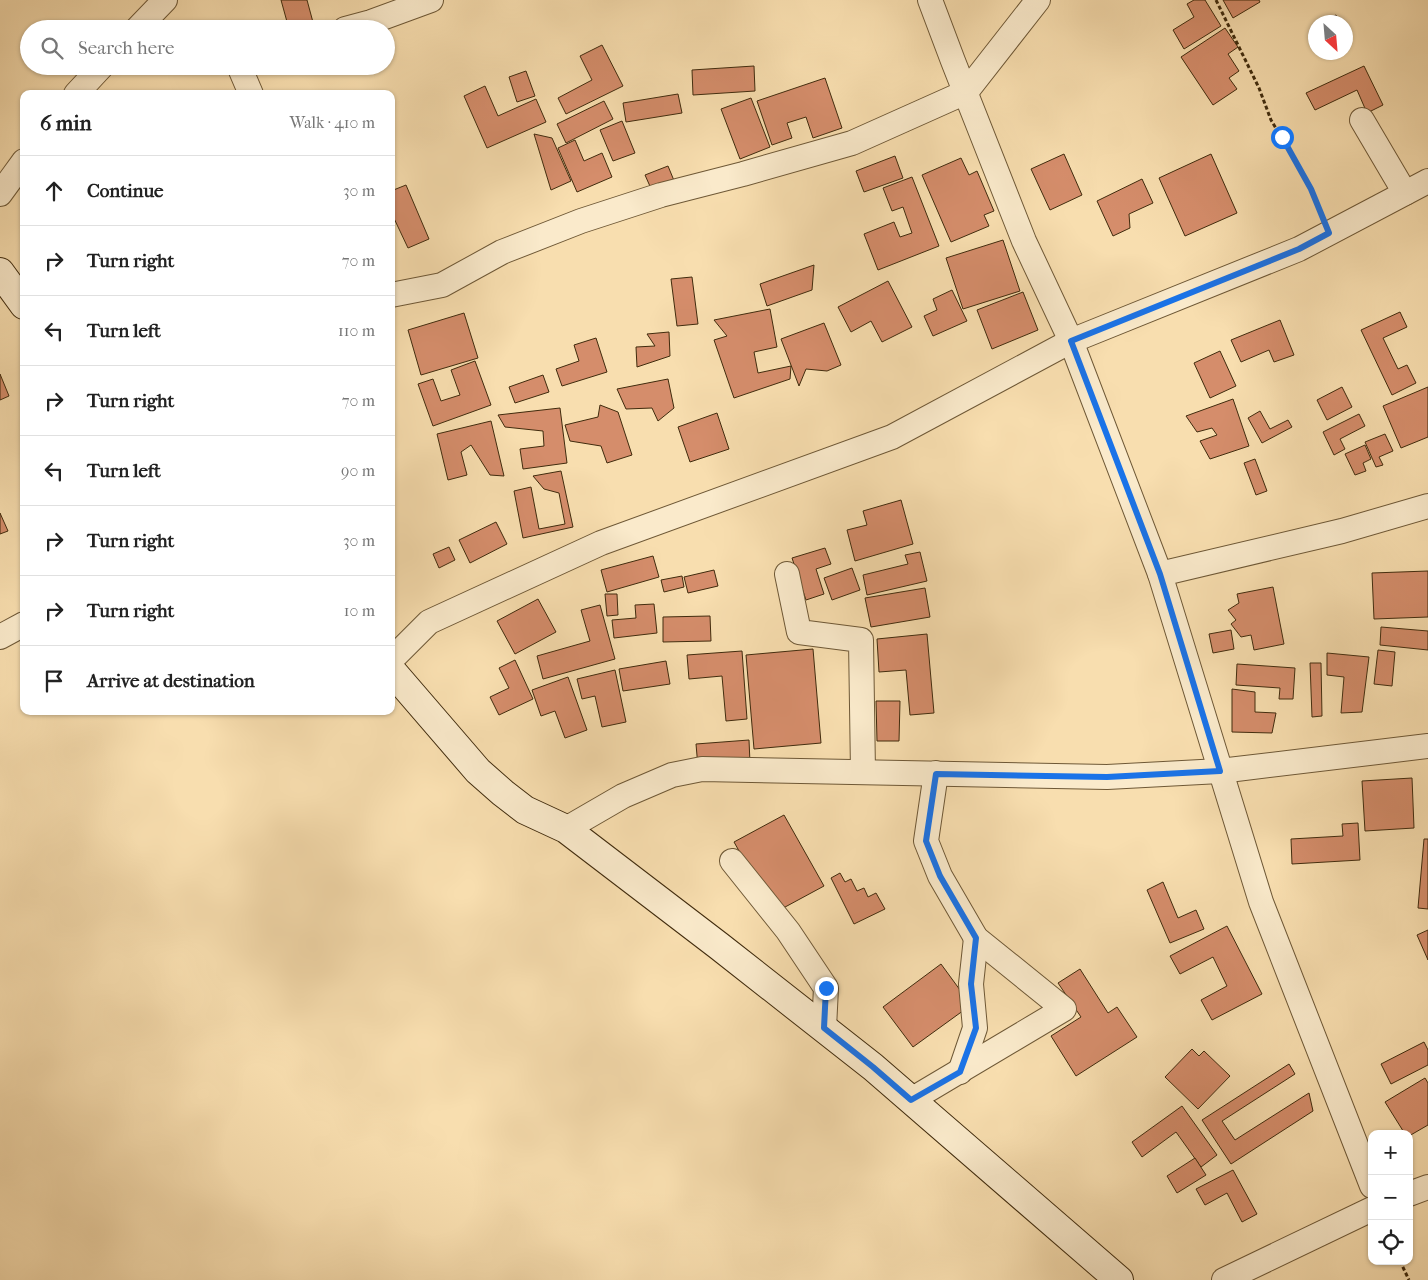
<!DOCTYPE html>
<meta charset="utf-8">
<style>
body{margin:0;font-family:"IM FELL French Canon",serif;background:#f2f2f2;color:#222}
.controls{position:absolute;right:15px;bottom:15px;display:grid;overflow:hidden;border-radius:10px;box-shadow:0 1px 4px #0004}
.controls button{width:45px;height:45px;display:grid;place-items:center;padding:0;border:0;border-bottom:1px solid #e0e0e0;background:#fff;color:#222;font:25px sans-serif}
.compass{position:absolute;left:1308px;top:15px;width:45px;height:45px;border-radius:50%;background:#fff;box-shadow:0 1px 4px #0004;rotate:154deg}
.stop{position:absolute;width:15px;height:15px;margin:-11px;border:4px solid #1a73e8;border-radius:50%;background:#fff}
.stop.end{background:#1a73e8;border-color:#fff;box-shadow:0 1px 5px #0008}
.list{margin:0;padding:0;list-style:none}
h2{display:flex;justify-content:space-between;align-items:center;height:65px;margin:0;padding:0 20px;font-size:21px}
h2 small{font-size:16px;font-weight:400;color:#767676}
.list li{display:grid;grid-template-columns:32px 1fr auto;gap:15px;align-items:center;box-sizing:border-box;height:70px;padding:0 20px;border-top:1px solid #e0e0e0}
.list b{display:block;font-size:19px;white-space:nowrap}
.list em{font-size:16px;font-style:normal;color:#767676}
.icon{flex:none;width:28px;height:28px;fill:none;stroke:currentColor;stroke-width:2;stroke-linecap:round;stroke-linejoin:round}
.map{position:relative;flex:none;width:1428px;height:1280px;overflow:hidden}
.search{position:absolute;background:#fff;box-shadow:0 1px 4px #0004;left:20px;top:20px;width:375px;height:55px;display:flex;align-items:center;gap:12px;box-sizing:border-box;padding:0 18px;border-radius:28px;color:#767676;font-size:19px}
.panel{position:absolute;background:#fff;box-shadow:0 1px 4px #0004;left:20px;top:90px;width:375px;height:625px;border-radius:10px}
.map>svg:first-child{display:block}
</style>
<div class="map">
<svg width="1428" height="1280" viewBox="0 0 1428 1280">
<rect width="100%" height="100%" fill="#f8deaf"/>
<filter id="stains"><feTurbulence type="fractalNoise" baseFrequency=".004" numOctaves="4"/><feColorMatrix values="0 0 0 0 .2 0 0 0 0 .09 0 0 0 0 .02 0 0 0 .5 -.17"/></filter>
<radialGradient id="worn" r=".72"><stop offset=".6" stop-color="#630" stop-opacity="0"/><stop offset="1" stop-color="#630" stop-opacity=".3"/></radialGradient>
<!-- building -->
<g fill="#d58d6b" stroke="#402b0d">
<polygon points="281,0 307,0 314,26 302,29 289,29"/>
<polygon points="1194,0 1205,0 1221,26 1184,49 1173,30 1194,17 1187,4"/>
<polygon points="1223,0 1259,0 1260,2 1233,18"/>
<polygon points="1336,15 1339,22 1318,22"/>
<polygon points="1225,28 1238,47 1228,54 1239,71 1229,78 1237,89 1213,105 1181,57"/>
<polygon points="602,45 623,86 566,114 558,98 592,80 580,56"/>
<polygon points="754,66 755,91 693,95 692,70"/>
<polygon points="1364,66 1383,105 1367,113 1357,90 1315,110 1306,93"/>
<polygon points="526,71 535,96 517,102 509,77"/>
<polygon points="825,78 842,128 813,138 806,117 787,123 792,138 772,145 757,101"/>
<polygon points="485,86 498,116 536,99 546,122 487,148 464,96"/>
<polygon points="678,94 682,113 626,122 623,103"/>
<polygon points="751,98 770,147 740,159 721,109"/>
<polygon points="604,101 613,119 566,143 557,124"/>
<polygon points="622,121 635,153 613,161 600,130"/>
<polygon points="534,134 552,138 571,181 551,190"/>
<polygon points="575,140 584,161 602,153 612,177 577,192 558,148"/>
<polygon points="1064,154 1082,195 1050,210 1031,169"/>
<polygon points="1211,154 1237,213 1185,236 1159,178"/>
<polygon points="895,156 903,178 864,192 856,171"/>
<polygon points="961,158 969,175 977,171 994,211 984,215 989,226 951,242 922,175"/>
<polygon points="668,166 675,183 653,193 645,175"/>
<polygon points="912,177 939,246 878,270 864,234 894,222 900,237 912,233 903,207 892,211 883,188"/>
<polygon points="1142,179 1153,203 1129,214 1130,228 1113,236 1097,201"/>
<polygon points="406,185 429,239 408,248 391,212 391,191"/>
<polygon points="1003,240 1020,291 963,309 946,258"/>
<polygon points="814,265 812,290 767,306 760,284"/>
<polygon points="692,277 698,324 677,326 671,279"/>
<polygon points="888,281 912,327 882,342 871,321 851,332 838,307"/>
<polygon points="952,290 967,321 933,336 924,316 937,310 933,299"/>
<polygon points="1023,292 1038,330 992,349 977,310"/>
<polygon points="770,309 777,347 754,352 758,373 791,366 790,379 734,398 714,340 727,336 714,320"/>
<polygon points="1400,312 1407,327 1383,338 1398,369 1407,365 1416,383 1392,395 1361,330"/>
<polygon points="464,313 478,358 421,375 408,330"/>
<polygon points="1280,320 1294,355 1274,362 1269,350 1241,362 1231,340"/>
<polygon points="824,323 841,365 827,371 806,369 799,386 781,339"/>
<polygon points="669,332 670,356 637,367 636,347 655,346 647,334"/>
<polygon points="596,338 607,372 562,386 556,369 579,361 574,345"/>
<polygon points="1220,351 1236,386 1210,398 1194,363"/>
<polygon points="475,361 491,405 433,426 418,384 433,379 441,401 460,395 451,370"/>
<polygon points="0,374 9,396 0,400"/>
<polygon points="543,375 549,392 515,403 509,387"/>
<polygon points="668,379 674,408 658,421 652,408 626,409 617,389"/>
<polygon points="1342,387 1352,407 1327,420 1317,400"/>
<polygon points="1428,387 1428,437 1401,448 1383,406"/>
<polygon points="1233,399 1249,446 1210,459 1200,441 1217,435 1212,428 1197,432 1186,416"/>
<polygon points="600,405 618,412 632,455 607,463 601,446 570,441 565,425 598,417"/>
<polygon points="560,408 567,463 523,469 520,449 544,446 543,431 505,427 498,415"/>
<polygon points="1260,411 1270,429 1288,420 1292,427 1262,443 1248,418"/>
<polygon points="717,413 729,449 690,462 678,427"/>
<polygon points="1359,414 1365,426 1340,439 1345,449 1334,455 1323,432"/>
<polygon points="491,421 504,476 490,475 471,445 461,452 467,475 448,480 437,434"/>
<polygon points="1385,434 1393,451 1379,457 1383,465 1376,467 1365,442"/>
<polygon points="1365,445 1371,459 1363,463 1366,471 1355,475 1345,454"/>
<polygon points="1255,459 1267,491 1256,495 1244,463"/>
<polygon points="561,471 573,527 523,538 514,491 531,487 539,529 565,524 559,493 544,489 533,476"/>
<polygon points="901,500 913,544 855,561 847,530 867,525 863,511"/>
<polygon points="0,513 8,531 0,534"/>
<polygon points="496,522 507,544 470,563 459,540"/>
<polygon points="449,547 455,560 439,568 433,554"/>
<polygon points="825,548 831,564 816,569 824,594 806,600 792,558"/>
<polygon points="920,552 927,581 867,595 863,575 908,564 905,555"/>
<polygon points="653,556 659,577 607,592 601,570"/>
<polygon points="852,568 860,590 832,600 824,578"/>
<polygon points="714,570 718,586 688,593 684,577"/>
<polygon points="1428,571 1428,617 1374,619 1372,573"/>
<polygon points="682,576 684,587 664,592 661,580"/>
<polygon points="1273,587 1284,644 1254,650 1251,635 1241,637 1231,624 1236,620 1228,610 1239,603 1237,594"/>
<polygon points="925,588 930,617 871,627 865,598"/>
<polygon points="605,594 617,594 618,615 607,616"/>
<polygon points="538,599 556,632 515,654 497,621"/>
<polygon points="654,604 657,633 614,638 612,620 636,618 635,605"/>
<polygon points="600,605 615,659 543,679 537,656 590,641 581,610"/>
<polygon points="710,616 711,641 663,642 663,617"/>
<polygon points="1381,627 1428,631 1428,650 1380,645"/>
<polygon points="1231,630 1234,649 1213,653 1209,634"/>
<polygon points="927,634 934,713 910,715 906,670 879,672 877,639"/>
<polygon points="813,649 821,743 754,749 746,655"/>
<polygon points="1378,650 1395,652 1392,686 1374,684"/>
<polygon points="742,651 747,719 726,721 722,676 689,679 687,655"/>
<polygon points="1327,653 1369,657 1362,712 1341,713 1344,677 1327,675"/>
<polygon points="515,660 533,699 499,715 490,697 509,688 499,668"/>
<polygon points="666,661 670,684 623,691 619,669"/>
<polygon points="1310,663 1321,663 1322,716 1312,717"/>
<polygon points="1237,664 1295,668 1293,699 1279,699 1280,688 1236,685"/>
<polygon points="615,670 626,722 602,727 595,696 582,699 577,679"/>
<polygon points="568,677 587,730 565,738 555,711 541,716 532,690"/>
<polygon points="1232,689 1255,692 1255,712 1276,713 1272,733 1232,732"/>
<polygon points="876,701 900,701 899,741 877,741"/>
<polygon points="749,740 750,763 698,767 696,744"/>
<polygon points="1412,778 1414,828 1365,831 1362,781"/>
<polygon points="784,815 824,886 774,913 734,842"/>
<polygon points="1358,823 1360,860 1292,864 1291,839 1343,836 1342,824"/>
<polygon points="1424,839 1428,839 1428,909 1418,908"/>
<polygon points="840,873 845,882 851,879 857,891 864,888 868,897 876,893 885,909 854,924 831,878"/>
<polygon points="1163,882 1178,918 1196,910 1204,929 1170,943 1147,890"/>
<polygon points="1227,926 1262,994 1212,1020 1201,1000 1227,986 1213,957 1180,974 1170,956"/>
<polygon points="1428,930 1428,960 1417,935"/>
<polygon points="941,964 971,1005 913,1047 883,1007"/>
<polygon points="1080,969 1108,1013 1117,1007 1137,1037 1076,1076 1051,1036 1081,1017 1058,983"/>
<polygon points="1424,1042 1428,1050 1428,1065 1391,1084 1381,1064"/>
<polygon points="1192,1049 1199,1056 1204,1051 1230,1076 1198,1109 1165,1077"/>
<polygon points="1289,1064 1295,1074 1222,1121 1235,1140 1309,1093 1313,1111 1231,1164 1202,1120"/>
<polygon points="1425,1078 1428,1083 1428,1125 1409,1136 1409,1134 1405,1134 1385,1102"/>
<polygon points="1182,1106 1217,1155 1201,1167 1176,1132 1142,1157 1132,1142"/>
<polygon points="1195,1158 1206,1175 1177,1193 1167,1176"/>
<polygon points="1233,1170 1257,1214 1242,1222 1227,1193 1205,1205 1196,1189"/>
</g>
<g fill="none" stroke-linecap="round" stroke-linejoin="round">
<!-- street casing -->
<g stroke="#6e5836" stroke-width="26">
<g id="street">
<polyline points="930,0 953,61 1024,241 1071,341 1160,574 1261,902 1372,1186"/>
<polyline points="137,29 165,0"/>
<polyline points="345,29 371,22 431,0"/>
<polyline points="239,66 251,94"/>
<polyline points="76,94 102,66"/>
<polyline points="1362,120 1405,193"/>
<polyline points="0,194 24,161"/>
<polyline points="391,295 442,285 502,252 581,221 661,195 743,174 852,143 966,92 1038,0"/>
<polyline points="787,574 799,632 861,640 863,772"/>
<polyline points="1160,574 1342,531 1428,506"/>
<polyline points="0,637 24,624"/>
<polyline points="391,660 429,622 601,543 892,437 1071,341 1299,249 1428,181"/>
<polyline points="566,829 623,796 672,775 702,769 1107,777 1220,771 1428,746"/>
<polyline points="732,861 788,931 826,988 824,1028"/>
<polyline points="960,1072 975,1028 971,984 976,938"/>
<polyline points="911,1100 1064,1009 976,938 940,876 926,841 936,773"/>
<polyline points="1409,1194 1428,1187"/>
<polyline points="1224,1280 1372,1209"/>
</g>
</g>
<!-- secondary casing -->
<g stroke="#402b0d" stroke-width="30">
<g id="secondary">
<polyline points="0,272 24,305"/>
<polyline points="391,670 478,771 503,793 525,810 566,829 719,946 873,1067 1119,1280"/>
</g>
</g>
<!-- path -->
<g stroke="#402b0d" stroke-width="3" stroke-dasharray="4 2.5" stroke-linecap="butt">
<polyline points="1216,0 1259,88 1271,120 1297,163 1311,189 1319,210"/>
<polyline points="1400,1261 1409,1280"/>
</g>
<!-- street -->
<use href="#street" stroke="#faeacb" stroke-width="24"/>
<!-- secondary -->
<use href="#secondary" stroke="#faeacb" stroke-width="28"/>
</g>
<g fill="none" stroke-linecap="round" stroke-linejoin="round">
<!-- route -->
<polyline stroke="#1a73e8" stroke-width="6" points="826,988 824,1028 873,1067 911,1100 960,1072 976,1028 971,984 976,938 940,876 926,841 936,774 1107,777 1220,771 1160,574 1071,341 1299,249 1329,233 1311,189 1282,137"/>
</g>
<rect width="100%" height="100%" filter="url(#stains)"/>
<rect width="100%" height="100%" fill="url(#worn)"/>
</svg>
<div class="controls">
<button>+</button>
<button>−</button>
<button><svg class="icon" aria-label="locate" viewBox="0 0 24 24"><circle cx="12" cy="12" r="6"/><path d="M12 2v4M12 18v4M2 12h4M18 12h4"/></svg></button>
</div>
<svg class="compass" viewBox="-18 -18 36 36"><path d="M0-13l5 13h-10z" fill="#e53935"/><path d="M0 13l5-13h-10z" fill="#767676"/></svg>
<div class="stop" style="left:1282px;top:137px"></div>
<div class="stop end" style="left:826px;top:988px"></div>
<div class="search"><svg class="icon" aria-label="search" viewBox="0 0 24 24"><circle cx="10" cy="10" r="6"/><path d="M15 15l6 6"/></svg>Search here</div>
<section class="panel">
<h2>6 min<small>Walk · 410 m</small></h2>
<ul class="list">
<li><svg class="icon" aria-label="ahead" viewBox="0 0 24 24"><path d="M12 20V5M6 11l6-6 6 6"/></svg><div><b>Continue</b></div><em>30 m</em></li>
<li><svg class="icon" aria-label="right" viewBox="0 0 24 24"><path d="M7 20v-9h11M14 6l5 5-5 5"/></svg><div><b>Turn right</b></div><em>70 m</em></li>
<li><svg class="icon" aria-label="left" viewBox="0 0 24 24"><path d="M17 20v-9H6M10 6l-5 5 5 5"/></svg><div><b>Turn left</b></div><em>110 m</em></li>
<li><svg class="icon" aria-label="right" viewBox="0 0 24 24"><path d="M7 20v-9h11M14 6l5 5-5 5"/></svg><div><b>Turn right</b></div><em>70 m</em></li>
<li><svg class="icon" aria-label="left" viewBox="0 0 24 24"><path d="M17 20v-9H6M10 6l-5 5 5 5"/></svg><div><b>Turn left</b></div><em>90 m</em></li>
<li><svg class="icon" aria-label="right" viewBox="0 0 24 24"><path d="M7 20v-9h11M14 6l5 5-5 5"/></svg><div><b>Turn right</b></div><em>30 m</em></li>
<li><svg class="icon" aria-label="right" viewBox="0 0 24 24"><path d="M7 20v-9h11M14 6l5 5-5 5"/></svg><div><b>Turn right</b></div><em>10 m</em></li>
<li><svg class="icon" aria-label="arrive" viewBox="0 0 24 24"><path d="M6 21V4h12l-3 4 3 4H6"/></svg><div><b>Arrive at destination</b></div></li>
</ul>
</section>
</div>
